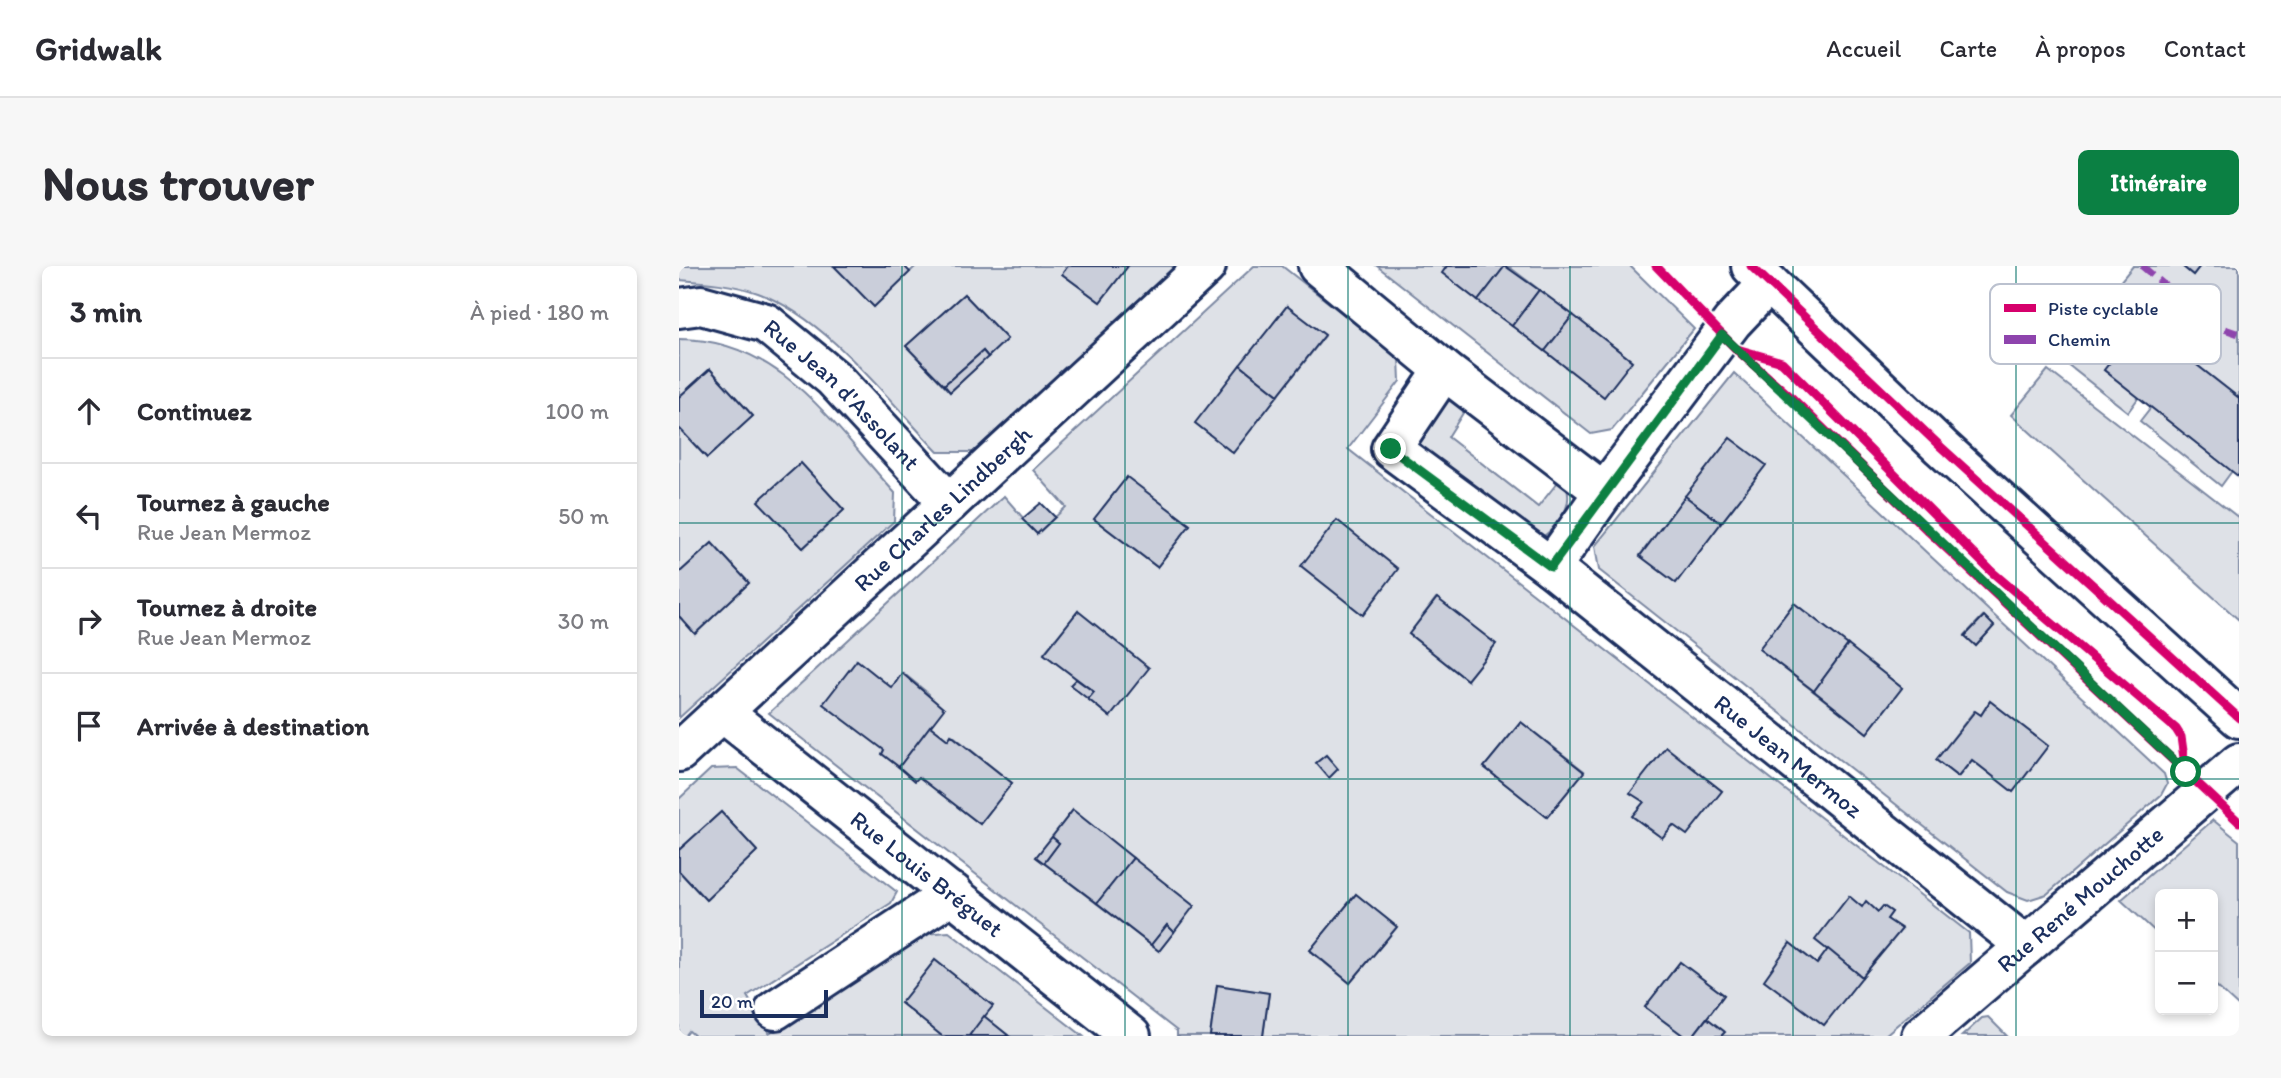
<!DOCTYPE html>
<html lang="fr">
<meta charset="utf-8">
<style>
body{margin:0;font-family:Itim,sans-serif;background:#f7f7f7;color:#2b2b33}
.controls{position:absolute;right:21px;bottom:21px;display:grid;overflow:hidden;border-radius:10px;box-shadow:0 4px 10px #0003}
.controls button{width:63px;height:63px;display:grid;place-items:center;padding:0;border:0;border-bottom:2px solid #e1e1e2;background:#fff;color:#2b2b33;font:35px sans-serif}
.scale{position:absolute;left:21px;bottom:18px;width:128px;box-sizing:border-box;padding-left:7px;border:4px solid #1b2f5e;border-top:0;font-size:19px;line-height:24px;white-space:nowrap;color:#1b2f5e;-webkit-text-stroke:5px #fff;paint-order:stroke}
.stop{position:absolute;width:21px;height:21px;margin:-16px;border:5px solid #0b8043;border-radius:50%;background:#fff}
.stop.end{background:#0b8043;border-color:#fff;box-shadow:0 2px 7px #0008}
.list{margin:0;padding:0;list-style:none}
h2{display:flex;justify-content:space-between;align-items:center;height:91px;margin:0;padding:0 28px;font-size:30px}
h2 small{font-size:23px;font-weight:400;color:#7c7c81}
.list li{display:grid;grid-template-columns:46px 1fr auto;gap:21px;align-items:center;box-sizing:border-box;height:105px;padding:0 28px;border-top:2px solid #e1e1e2}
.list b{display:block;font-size:26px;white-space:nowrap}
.list p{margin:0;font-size:23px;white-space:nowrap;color:#7c7c81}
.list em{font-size:23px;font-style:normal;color:#7c7c81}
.icon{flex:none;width:38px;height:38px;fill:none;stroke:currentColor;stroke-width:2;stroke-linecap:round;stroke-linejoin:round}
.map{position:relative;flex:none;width:1560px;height:770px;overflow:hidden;border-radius:10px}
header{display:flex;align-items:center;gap:42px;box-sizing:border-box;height:98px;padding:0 35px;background:#fff;border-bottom:2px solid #e1e1e2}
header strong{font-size:33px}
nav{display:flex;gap:38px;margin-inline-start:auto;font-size:24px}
.intro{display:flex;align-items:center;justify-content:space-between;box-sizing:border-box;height:168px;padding:0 42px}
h1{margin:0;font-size:49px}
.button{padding:18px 32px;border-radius:10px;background:#0b8043;color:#fff;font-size:24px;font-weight:700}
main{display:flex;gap:42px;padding:0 42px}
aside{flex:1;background:#fff;border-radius:10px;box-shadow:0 4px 10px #0003}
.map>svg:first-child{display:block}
</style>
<header>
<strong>Gridwalk</strong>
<nav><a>Accueil</a><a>Carte</a><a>À propos</a><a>Contact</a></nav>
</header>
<div class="intro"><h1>Nous trouver</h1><a class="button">Itinéraire</a></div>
<main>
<aside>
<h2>3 min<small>À pied · 180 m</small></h2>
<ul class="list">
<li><svg class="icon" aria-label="ahead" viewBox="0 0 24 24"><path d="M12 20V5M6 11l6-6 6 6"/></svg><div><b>Continuez</b></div><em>100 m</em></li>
<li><svg class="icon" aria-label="left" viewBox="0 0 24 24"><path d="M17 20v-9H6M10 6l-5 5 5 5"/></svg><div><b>Tournez à gauche</b><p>Rue Jean Mermoz</p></div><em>50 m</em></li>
<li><svg class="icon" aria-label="right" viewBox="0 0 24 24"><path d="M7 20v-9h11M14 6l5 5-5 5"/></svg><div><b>Tournez à droite</b><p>Rue Jean Mermoz</p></div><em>30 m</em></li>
<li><svg class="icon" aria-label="arrive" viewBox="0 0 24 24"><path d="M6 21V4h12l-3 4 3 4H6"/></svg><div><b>Arrivée à destination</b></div></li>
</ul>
</aside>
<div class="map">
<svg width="1560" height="770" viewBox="0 0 1560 770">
<rect width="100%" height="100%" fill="#fff"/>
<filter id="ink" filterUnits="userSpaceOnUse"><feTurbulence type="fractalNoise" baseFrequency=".0143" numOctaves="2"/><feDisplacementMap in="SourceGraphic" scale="14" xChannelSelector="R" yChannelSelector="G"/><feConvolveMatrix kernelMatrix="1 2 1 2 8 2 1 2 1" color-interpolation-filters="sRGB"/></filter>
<g filter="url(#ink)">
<!-- green -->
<g fill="#dee1e7" stroke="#7c88a2" stroke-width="2" fill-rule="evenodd">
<path d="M 0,0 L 155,0 L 195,40 L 237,0 L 389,0 L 383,8 L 421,36 L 449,0 L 498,0 L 294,186 L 259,186 C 209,134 148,52 79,27 C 54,18 27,16 0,14 ZM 285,28 L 328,73 L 271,126 L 227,80 Z"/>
<path d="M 575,0 L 603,0 L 720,92 L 721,115 L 669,183 L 1290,667 L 1291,697 L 1205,770 L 1042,770 L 1045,765 L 1028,752 L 1045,729 L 1001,696 L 966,741 L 1005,770 L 584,770 L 590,727 L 538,719 L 531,770 L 498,770 L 498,765 L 90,447 L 325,230 L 358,268 L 387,241 L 354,204 ZM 608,40 L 646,70 L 554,186 L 517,157 ZM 448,212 L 511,259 L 478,301 L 415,253 ZM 757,332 L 758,332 L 788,414 L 730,368 ZM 399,345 L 431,451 L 392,419 L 397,412 L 365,387 ZM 178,395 L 213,422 L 224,407 L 250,428 L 251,460 L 269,474 L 273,469 L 333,517 L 301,558 L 240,511 L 236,514 L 203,488 L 205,484 ZM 842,456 L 905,505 L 868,551 L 805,501 ZM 987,481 L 1043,525 L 1008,569 L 994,559 L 983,572 L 954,551 L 965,536 L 952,527 ZM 393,545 L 514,640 L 480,685 L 357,591 ZM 677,628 L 717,662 L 671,717 L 631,685 ZM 1187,636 L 1199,646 L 1205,640 L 1213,646 L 1208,653 L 1222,663 L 1145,758 L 1111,677 L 1138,698 Z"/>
<polygon points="698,0 768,0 764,7 925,130 952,94 829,0 951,0 1015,63 933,164 912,168"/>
<polygon points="1454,0 1503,0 1514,9 1521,0 1560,0 1560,132 1463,56 1425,104 1460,131 1449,146 1379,91"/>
<path d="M 0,73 C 102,73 153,158 216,227 L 215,255 L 0,452 L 0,350 L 17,367 L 70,317 L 33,277 L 0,307 L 0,162 L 28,192 L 74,150 L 31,103 L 0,131 ZM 122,198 L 165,244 L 124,282 L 80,235 Z"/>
<polygon points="1369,104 1560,252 1560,354 1332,149"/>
<path d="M 1055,107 L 1485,508 L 1488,518 L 1482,529 L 1368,628 L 1349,634 L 1328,626 L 920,304 L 916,280 ZM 1051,172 L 1086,200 L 997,316 L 961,289 ZM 1115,337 L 1223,422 L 1188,467 L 1080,383 ZM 1304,350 L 1315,360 L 1297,380 L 1286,369 ZM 1311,435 L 1369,480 L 1334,525 L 1293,494 L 1279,511 L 1257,494 L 1295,445 L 1302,449 Z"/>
<path d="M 770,134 L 782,134 L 789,139 L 769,171 L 859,241 L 882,212 C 899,233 883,256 865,270 L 857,270 L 745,187 L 739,176 L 757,139 Z"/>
<polygon points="1472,141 1553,205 1542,220 1461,155"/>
<polygon points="58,502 218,626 212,637 68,730 90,767 244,668 270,666 404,770 330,770 305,750 313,740 256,694 222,737 263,770 16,770 10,765 6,770 0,770 0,605 27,634 78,585 42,546 0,584 0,533 32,503"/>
<polygon points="1534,554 1560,575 1560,741 1534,717 1534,628 1481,628 1481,670 1442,634"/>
<polygon points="1309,751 1328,770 1283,770 1303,752"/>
</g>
<!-- building -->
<g fill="#caceda" stroke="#1b2f5e" stroke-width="2">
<polygon points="155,0 225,0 231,6 195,41"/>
<polygon points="389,0 449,0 421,36 383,8"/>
<polygon points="768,0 826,0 799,35 763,7"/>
<polygon points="826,0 860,24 833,60 799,35"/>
<polygon points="1503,0 1521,0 1514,9"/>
<polygon points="860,24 894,49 866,85 833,60"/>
<polygon points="285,28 328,73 309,91 304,85 265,119 227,80"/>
<polygon points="608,40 646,69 599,129 561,99"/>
<polygon points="894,49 953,95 925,131 866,85"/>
<polygon points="1463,56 1560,132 1560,211 1425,104"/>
<polygon points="304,85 309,91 271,126 265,119"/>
<polygon points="561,99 599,129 554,187 516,157"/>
<polygon points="31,103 74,150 28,192 0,162 0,131"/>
<polygon points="1051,172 1087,199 1042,257 1006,230"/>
<polygon points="122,197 165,244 124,282 79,235"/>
<polygon points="448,211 511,259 478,301 415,253"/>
<polygon points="1006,230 1042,257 997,317 961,290"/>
<polygon points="362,237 376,251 358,268 343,253"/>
<polygon points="658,254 719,303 684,349 622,300"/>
<polygon points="33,277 70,317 16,368 0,350 0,307"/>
<polygon points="758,332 817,378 788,414 730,368"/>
<polygon points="1115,337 1169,379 1135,425 1080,383"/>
<polygon points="399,345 470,402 431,451 409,433 415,426 365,388"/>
<polygon points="1305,350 1315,360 1297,380 1286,370"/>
<polygon points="1169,379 1223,422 1188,467 1135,425"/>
<polygon points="178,394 213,422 223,407 265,443 220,501 203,488 205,484 144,438"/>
<polygon points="397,413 415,426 409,433 391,419"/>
<polygon points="1311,435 1369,480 1334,526 1293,494 1279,511 1257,494 1296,445 1302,449"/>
<polygon points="842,456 905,506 868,551 805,501"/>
<polygon points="251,460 269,474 272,469 333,517 301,558 240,511 236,515 220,501"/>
<polygon points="987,481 1043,525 1008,569 994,559 983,572 953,550 965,536 951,527"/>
<polygon points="647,489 659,503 650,512 637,497"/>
<polygon points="394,544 454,592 418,637 365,597 380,577 373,571"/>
<polygon points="42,546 78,585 27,634 0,605 0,584"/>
<polygon points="373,571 380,577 365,597 357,591"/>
<polygon points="454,592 515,640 495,666 488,659 472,679 418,637"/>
<polygon points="677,628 718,661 671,717 631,684"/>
<polygon points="1170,630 1183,641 1187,635 1199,646 1204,640 1213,646 1208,653 1223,663 1183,711 1136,674"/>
<polygon points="488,659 495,666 480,685 472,679"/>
<polygon points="1111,677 1138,698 1149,683 1183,711 1145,759 1085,714"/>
<polygon points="256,694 314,740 290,770 263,770 222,737"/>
<polygon points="1001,696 1045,729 1014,770 1005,770 966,741"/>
<polygon points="538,719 590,727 584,770 531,770"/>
<polygon points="305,750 330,770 290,770"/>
<polygon points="1028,752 1046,766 1042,770 1014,770"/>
</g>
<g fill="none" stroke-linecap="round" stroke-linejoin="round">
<!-- minor casing -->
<g stroke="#1b2f5e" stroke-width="44">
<g id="minor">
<path id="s1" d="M 639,0 L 765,104 L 925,226 L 872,301 L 1347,680"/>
<path id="s2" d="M 0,42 L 22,39 L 87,57 L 154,112 L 270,237"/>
<polyline points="765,104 712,183 872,301"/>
<polyline points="925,226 1053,56 1090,17"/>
<path id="s3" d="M 43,446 L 452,770"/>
<path id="s4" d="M 0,486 L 527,0"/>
<polyline points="96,744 274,627"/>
<path id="s5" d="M 1242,770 L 1560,497"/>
</g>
</g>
<!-- primary casing -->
<g stroke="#1b2f5e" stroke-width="44">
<polyline id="primary" points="1072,0 1262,181 1560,452"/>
</g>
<!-- minor -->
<use href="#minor" stroke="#fff" stroke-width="38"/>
<!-- primary -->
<use href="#primary" stroke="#fff" stroke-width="38"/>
<!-- quiet -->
<polyline stroke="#8e44ad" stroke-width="7" stroke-dasharray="14 7" stroke-linecap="butt" points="1463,0 1531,58 1560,68"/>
<!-- cycleway casing -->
<g stroke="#fff" stroke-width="13">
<g id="cycleway">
<polyline points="977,0 1057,83 1113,132 1250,266 1560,556"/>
<polyline points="1072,0 1262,181 1560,452"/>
<polyline points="1058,83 1103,96 1313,306 1497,463 1502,471 1507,506"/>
</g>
</g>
<!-- cycleway -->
<use href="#cycleway" stroke="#d6006c" stroke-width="9"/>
</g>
</g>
<g fill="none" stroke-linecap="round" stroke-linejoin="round" filter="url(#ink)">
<!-- route -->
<polyline stroke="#0b8043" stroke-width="9" points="712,183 872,301 1043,69 1507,506"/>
</g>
<!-- grid -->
<path fill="none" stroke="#0f766e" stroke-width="2" stroke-opacity="0.55" d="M 223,0 L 223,770M 446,0 L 446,770M 669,0 L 669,770M 891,0 L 891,770M 1114,0 L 1114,770M 1337,0 L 1337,770M 0,257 L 1560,257M 0,513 L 1560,513"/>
<g text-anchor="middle" stroke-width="6" stroke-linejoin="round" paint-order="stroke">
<!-- street labels -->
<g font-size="24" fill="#1b2f5e" stroke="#fff">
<text dy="8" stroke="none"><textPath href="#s2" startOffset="194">Rue Jean d'Assolant</textPath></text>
<text dy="8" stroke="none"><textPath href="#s4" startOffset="359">Rue Charles Lindbergh</textPath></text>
<text dy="8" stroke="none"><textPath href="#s1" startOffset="760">Rue Jean Mermoz</textPath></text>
<text dy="8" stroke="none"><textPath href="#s3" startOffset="261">Rue Louis Bréguet</textPath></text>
<text dy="8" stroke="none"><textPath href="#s5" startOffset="210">Rue René Mouchotte</textPath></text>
</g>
</g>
<!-- legend -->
<rect x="1311" y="18" width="231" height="80" rx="10" fill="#fff" stroke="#bbc1cf" stroke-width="2"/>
<rect x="1325" y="38" width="32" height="8" fill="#d6006c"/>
<rect x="1325" y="69" width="32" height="9" fill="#8e44ad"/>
<g font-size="19" fill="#1b2f5e">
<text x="1369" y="49">Piste cyclable</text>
<text x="1369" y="80">Chemin</text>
</g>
</svg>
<div class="controls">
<button>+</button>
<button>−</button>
</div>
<div class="scale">20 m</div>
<div class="stop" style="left:1507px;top:506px"></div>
<div class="stop end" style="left:712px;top:183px"></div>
</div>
</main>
